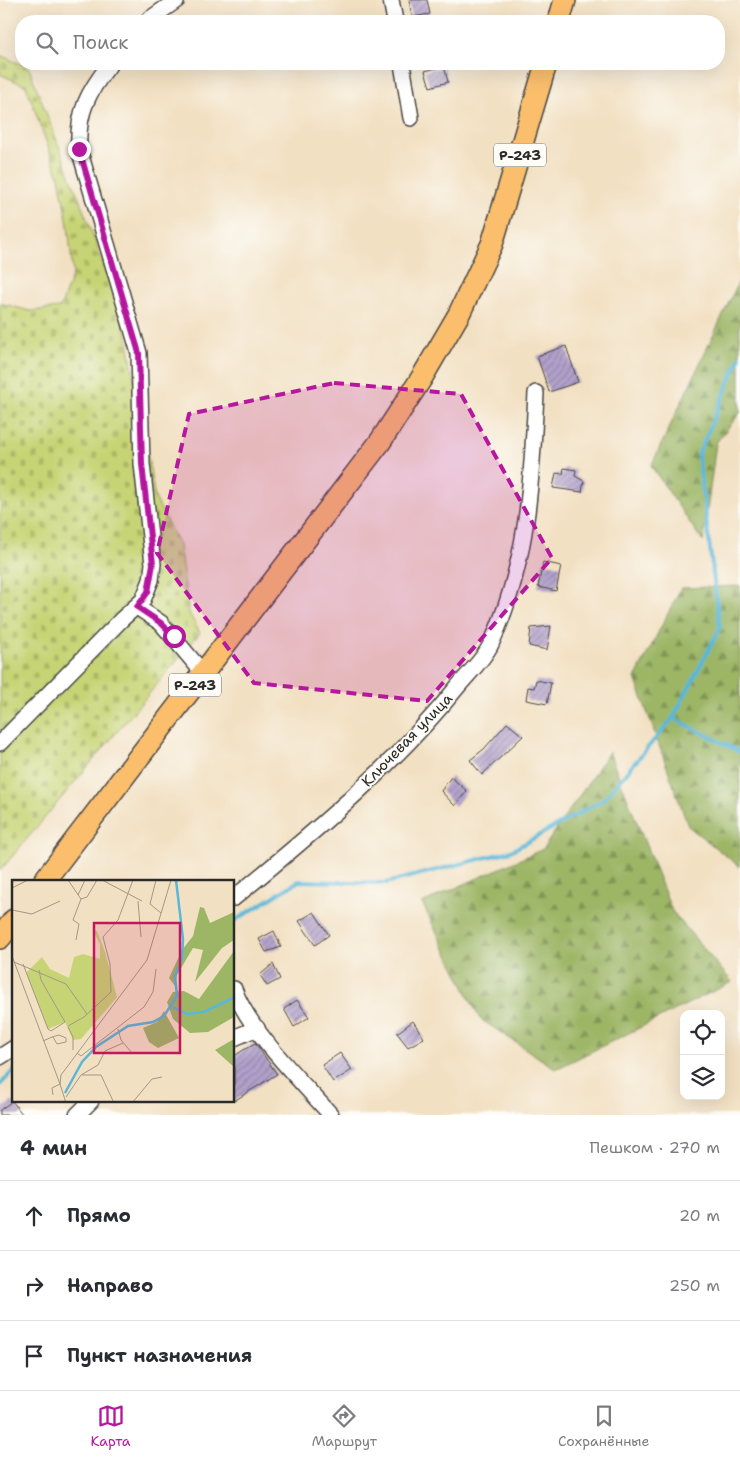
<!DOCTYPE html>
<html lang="ru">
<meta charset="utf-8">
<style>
body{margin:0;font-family:"Shantell Sans",sans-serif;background:#f2f2f3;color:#2b2b33}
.controls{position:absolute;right:15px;bottom:15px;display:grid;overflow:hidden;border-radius:10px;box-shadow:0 5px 20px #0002}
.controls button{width:45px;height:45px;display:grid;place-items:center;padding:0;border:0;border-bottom:1px solid #e1e1e2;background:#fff;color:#2b2b33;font:25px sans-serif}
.stop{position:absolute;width:15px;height:15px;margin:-11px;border:4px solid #b5179e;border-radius:50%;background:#fff}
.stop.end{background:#b5179e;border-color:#fff;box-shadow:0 1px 5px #0008}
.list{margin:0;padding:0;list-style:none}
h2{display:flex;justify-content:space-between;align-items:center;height:65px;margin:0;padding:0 20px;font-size:21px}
h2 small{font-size:16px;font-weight:400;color:#7c7c81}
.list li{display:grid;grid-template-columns:32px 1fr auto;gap:15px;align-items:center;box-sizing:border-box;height:70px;padding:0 20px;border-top:1px solid #e1e1e2}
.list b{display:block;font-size:19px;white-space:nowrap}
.list em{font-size:16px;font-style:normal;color:#7c7c81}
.icon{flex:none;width:28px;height:28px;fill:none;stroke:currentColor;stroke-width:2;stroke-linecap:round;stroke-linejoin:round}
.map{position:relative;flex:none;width:740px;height:1115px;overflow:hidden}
.search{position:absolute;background:#fff;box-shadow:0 5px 20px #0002;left:15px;right:15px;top:15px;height:55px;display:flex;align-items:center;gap:12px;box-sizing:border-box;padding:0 18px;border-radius:20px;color:#7c7c81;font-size:19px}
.sheet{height:275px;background:#fff}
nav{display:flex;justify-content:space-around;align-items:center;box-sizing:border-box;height:70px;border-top:1px solid #e1e1e2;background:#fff;font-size:14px;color:#7c7c81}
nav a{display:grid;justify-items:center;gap:2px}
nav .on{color:#b5179e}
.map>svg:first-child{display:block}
</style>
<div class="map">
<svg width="740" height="1115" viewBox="0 0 740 1115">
<defs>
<pattern id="forest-firs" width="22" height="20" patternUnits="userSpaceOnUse" patternTransform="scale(1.25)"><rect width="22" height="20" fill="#9db666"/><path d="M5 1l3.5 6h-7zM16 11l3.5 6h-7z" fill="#809454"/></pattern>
<pattern id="cemetery-stones" width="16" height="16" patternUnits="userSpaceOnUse" patternTransform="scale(1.25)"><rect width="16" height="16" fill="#c7d475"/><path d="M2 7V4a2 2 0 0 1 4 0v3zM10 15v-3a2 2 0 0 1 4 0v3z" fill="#abb665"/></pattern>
<pattern id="building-hatch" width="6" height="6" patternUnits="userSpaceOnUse" patternTransform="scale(1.25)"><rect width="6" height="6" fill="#b2a1cb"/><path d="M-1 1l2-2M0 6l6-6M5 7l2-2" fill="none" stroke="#9183a5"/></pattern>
</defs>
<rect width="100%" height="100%" fill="#fdfcf7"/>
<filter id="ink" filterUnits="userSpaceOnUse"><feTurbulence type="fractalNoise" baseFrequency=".02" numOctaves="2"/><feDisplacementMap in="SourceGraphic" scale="10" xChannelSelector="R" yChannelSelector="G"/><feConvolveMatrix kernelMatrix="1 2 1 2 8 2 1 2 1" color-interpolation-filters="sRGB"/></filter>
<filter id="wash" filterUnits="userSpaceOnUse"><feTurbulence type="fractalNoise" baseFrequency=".0096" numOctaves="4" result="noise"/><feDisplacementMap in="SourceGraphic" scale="20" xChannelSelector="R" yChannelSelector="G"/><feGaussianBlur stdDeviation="1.12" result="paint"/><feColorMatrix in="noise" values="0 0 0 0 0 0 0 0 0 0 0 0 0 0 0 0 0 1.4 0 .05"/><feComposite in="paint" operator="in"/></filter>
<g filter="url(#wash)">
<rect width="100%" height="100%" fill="#f2e0c2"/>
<!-- forest -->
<g fill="url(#forest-firs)" stroke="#647048">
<polygon points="740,279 740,413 716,443 703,542 651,466"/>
<polygon points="740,586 740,867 688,826 635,678 681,588"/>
<polygon points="609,752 672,911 732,982 556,1069 480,1019 422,903 543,849"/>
</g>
<!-- cemetery -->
<polygon fill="url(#cemetery-stones)" stroke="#798050" points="0,55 29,68 96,243 126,330 155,498 179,545 189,613 200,633 0,871 0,303 30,311 60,308 73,274 68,225 59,177 26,86 0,74"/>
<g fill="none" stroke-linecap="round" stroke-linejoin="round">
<!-- stream -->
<g stroke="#59b7d8" stroke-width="4">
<polyline points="673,718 740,752"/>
<polyline points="234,921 299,881 386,883 511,851 603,800 673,718 720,628 698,455 740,357"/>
<polyline points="0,1085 14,1070"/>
</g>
</g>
<g id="blocks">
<!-- building -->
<g fill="url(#building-hatch)">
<polygon points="409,0 427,0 430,14 412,17"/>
<polygon points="444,66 448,82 430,87 425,71"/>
<polygon points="566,346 578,382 549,392 537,356"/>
<polygon points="564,468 576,470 575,476 584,481 582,492 553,488 556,473 563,474"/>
<polygon points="543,562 561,566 556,591 538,587"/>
<polygon points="551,626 547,650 529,646 531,628"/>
<polygon points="536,680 551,683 547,704 526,700 528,687 534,688"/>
<polygon points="507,723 523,736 482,775 470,760 484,749"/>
<polygon points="451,777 467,791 455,806 441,791"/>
<polygon points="314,912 329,935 315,945 299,921"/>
<polygon points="274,931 281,947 266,952 259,939"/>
<polygon points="273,964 280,979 267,986 260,975"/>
<polygon points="297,1000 309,1017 294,1027 284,1009"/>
<polygon points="413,1021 424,1038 408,1047 397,1033"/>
<polygon points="255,1043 277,1074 234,1101 234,1056"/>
<polygon points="340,1053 352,1070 333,1082 322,1065"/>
<polygon points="12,1101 23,1115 0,1115 0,1110"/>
</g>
</g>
</g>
<g filter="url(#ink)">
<use href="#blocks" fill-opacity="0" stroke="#494642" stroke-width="1"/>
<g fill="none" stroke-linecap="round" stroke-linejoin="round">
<!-- minor casing -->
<g stroke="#494642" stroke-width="18">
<g id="minor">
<polyline points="391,0 395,21"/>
<polyline points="147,21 177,0"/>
<polyline points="402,64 411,118"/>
<polyline points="137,607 161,623 204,674"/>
<path d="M 0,743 L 122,619 L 143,600 L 151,580 L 153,564 L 142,464 L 139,353 L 79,149 C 77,112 88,92 110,64"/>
<path d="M 234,898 C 313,833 394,766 459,685 C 469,673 484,659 491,644 C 528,563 532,480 536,393"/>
<path d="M 234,989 C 249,1031 301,1081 331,1115"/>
<polyline points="234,1038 257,1028"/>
<polyline points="0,1057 14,1048"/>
<polyline points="77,1115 91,1101"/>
</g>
</g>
<!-- highway casing -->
<g stroke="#494642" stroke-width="24">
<g id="highway">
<polyline points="559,21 565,0"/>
<polyline points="44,881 380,442 421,379 459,314 492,244 546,64"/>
<polyline points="0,938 14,920"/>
</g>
</g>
<!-- minor -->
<use href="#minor" stroke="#fff" stroke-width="15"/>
<!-- highway -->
<use href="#highway" stroke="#fabe6d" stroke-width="21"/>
</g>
</g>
<g fill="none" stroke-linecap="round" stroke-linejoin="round" filter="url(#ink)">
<!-- route -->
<polyline stroke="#b5179e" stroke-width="6" points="79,149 139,353 142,464 153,564 148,592 137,607 161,623 174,636"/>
</g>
<!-- marked area -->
<path fill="#b5179e" fill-opacity="0.2" stroke="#b5179e" stroke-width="4" stroke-dasharray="10 6" stroke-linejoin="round" d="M 334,383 L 461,394 L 552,558 L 427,701 L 254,683 L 157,553 L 189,414 Z"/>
<g text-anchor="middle" stroke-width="4" stroke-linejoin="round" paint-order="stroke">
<!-- shield labels -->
<g fill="#fdfcf7" stroke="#6a6a68" stroke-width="1">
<rect x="494" y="143.5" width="52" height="23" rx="4"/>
<rect x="169" y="673.5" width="52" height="23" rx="4"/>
</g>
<g font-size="14" font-weight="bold" fill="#2b2b2b">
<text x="520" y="160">Р-243</text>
<text x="195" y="690">Р-243</text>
</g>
<!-- street labels -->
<g font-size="15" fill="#2b2b2b" stroke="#fdfcf7">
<text transform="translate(407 740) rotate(-46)" y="5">Ключевая улица</text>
</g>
</g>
<!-- overview -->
<g transform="translate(12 880)">
<rect width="222" height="222" fill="#f2e0c2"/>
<path d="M 188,27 L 192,28 L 198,43 L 222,32 L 222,60 L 210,68 L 183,102 L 191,70 L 181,68 L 165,95 L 163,106 L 157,98 L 170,70 L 181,56 ZM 222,71 L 222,137 L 196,152 L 178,153 L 161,139 L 155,122 L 161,112 L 172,111 L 187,119 ZM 152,131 L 167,158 L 146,168 L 137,162 L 131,148 L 145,142 ZM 222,159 L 222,187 L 203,170 Z" fill="#9db666"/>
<path d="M 80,49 L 85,51 L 93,72 L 105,117 L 69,159 L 61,160 L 53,142 L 36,149 L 14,93 L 30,77 L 38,89 L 57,98 L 62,77 L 71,74 L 88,79 L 88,64 Z" fill="#c7d475"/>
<path fill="none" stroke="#59b7d8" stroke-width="2.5" d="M 161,127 L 175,134 L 192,132 L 223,117M 53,213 L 70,182 L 84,167 L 116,146 L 141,142 L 152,136 L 165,116 L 163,96 L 170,79 L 171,59 L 164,0"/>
<path fill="none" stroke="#a29886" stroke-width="1" d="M 56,0 L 69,19M 90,0 L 130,21M 144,0 L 138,24 L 149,33M 0,8 L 16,0M 66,15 L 73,0M 69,19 L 75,17 L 85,0M 126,21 L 129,57M 0,30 L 20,34 L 48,21M 64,60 L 67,44 L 61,40 L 69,19M 0,76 L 48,204 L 40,208 L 41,215M 2,82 L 54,104 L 75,134M 11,84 L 36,149 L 39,151 L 53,142M 27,90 L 29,100 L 53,142M 56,146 L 72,137 L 99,112 L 98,84 L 91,57 L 106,40 L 121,0M 56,147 L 61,157 L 61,170M 106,149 L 109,160 L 120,173M 31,161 L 40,157 L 47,155 L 54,158 L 54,162 L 45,164 L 41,157M 65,173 L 69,176 L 132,127 L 141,112 L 144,89M 70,195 L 89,195 L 102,223M 54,217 L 69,195 L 86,185 L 93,171 L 111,163M 54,223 L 48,204 L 49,195 L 135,80 L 159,0M 120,223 L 140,199 L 150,197"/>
<path fill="#c2185b" fill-opacity="0.15" stroke="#c2185b" stroke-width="2.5" d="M 82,43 L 168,43 L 168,173 L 82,173 Z"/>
<rect width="222" height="222" fill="none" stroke="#2b2b2b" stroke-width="2.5"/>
</g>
</svg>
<div class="controls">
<button><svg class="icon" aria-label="locate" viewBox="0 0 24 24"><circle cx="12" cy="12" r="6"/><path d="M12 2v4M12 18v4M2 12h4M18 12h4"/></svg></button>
<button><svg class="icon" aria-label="layers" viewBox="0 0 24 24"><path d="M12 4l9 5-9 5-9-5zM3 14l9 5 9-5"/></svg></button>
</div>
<div class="stop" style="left:174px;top:636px"></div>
<div class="stop end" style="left:79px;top:149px"></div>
<div class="search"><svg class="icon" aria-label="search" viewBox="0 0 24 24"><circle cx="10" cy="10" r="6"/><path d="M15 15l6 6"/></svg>Поиск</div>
</div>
<section class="sheet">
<h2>4 мин<small>Пешком · 270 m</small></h2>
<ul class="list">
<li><svg class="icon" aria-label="ahead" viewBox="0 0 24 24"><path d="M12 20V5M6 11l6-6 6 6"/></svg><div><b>Прямо</b></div><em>20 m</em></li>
<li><svg class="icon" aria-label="right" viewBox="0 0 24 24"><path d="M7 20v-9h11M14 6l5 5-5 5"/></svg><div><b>Направо</b></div><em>250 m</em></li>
<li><svg class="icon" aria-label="arrive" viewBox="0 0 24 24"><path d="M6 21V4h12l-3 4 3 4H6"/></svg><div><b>Пункт назначения</b></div></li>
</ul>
</section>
<nav>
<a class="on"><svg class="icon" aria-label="map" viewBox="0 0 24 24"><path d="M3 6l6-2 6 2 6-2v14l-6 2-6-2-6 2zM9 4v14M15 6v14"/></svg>Карта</a>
<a><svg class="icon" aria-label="directions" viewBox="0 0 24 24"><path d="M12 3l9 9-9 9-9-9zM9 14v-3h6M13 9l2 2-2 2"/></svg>Маршрут</a>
<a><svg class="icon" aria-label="saved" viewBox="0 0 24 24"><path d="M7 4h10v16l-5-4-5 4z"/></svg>Сохранённые</a>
</nav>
